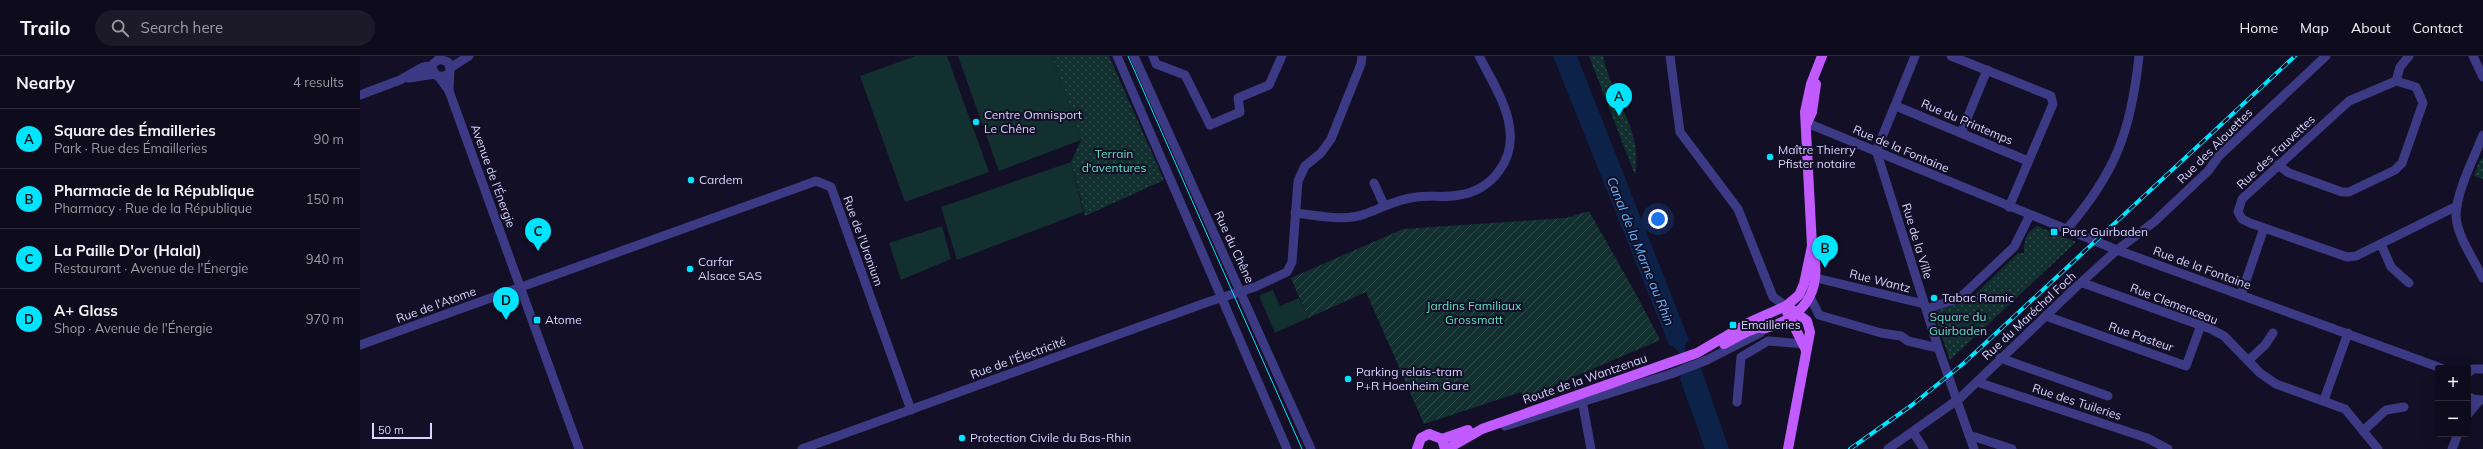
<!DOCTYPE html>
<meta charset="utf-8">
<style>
body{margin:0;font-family:Mulish,sans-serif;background:#1c1929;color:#f1f3f6}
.controls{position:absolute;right:12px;bottom:12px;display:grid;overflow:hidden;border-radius:4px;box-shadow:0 4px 16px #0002}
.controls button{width:36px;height:36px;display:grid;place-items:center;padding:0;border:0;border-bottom:1px solid #2e2b3b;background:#0e0b1c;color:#f1f3f6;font:20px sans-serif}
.scale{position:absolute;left:12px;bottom:10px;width:60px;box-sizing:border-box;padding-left:4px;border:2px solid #d9d4ff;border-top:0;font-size:11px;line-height:14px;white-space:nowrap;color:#d9d4ff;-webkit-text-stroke:3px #130f26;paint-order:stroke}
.you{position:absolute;left:1298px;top:163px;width:14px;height:14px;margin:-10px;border:3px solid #fff;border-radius:50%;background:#1a73e8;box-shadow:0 0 0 6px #1a73e833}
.badge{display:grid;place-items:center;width:26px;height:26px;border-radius:50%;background:#00e5ff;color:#111;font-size:13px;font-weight:700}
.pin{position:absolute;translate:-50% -33px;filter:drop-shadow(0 1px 2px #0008)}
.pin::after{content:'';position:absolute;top:21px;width:14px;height:12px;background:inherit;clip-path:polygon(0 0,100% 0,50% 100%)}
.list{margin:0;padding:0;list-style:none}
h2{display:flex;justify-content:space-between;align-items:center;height:52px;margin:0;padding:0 16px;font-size:17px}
h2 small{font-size:13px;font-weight:400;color:#9b9ba3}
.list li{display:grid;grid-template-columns:26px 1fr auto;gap:12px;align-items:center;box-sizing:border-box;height:60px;padding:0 16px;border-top:1px solid #2e2b3b}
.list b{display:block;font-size:15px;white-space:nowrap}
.list p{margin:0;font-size:13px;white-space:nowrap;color:#9b9ba3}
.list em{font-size:13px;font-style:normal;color:#9b9ba3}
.icon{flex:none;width:22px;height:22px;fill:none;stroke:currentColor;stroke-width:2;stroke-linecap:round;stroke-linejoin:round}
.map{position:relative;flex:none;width:2123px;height:393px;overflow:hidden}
header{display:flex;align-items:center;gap:24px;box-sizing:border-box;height:56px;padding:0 20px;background:#0e0b1c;border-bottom:1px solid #2e2b3b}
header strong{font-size:19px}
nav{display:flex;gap:22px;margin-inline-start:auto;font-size:14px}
.search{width:280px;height:36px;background:#1c1929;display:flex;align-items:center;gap:10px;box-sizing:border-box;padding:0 14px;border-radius:22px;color:#9b9ba3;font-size:15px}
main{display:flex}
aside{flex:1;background:#0e0b1c}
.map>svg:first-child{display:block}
</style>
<header>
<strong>Trailo</strong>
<div class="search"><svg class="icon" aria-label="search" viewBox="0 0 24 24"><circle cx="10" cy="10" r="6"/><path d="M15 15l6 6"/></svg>Search here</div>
<nav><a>Home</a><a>Map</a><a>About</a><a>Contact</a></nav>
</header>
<main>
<aside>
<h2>Nearby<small>4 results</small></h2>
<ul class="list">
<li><span class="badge">A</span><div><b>Square des Émailleries</b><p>Park · Rue des Émailleries</p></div><em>90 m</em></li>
<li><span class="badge">B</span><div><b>Pharmacie de la République</b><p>Pharmacy · Rue de la République</p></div><em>150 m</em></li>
<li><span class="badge">C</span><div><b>La Paille D'or (Halal)</b><p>Restaurant · Avenue de l'Énergie</p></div><em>940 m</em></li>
<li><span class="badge">D</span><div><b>A+ Glass</b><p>Shop · Avenue de l'Énergie</p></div><em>970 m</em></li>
</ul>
</aside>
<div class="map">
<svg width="2123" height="393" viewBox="0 0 2123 393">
<defs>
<pattern id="grass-dots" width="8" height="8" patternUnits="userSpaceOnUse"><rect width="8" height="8" fill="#12302f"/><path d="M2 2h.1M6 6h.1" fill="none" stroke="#344d4e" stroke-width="1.8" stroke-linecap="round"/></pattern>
<pattern id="garden-furrows" width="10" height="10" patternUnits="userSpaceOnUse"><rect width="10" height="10" fill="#12302f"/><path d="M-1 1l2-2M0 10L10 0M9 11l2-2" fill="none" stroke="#344d4e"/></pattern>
</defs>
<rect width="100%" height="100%" fill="#130f26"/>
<!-- grass -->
<g fill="url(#grass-dots)">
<polygon points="692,0 749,0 804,124 725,160 711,106 721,84"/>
<path d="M 1229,0 L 1243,0 C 1251,41 1284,75 1275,119 Z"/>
<polygon points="2123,102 2123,123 2114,120 2120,104"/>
<path d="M 1677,170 L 1716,186 L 1590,304 L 1575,261 L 1576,255 L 1609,244 L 1658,197 L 1664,197 C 1664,184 1665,177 1677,170 Z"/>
</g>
<!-- garden -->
<path fill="url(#garden-furrows)" d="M 1229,155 C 1253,198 1278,240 1300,284 L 1163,343 L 1161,336 L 1064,368 L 1006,236 L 948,262 L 931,222 L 1043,173 L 1206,162 Z"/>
<!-- pitch -->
<g fill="#12302f">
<polygon points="556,0 587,0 629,116 545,146 500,20"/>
<polygon points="598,0 692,0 721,84 639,115"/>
<polygon points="711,106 723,156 597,204 581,151"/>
<polygon points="582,170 591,203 541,224 529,187"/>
<polygon points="913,234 920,250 939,242 948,262 915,277 900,242 900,239"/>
<polygon points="1610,259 1622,272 1606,286 1584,282"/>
</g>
<!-- water -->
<path fill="#0c2248" d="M 1193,0 L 1217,0 L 1329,284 L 1325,288 L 1325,293 L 1332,309 L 1341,312 L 1369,393 L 1345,393 L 1320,323 C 1325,311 1323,293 1309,289 Z"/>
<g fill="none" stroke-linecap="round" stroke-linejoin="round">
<!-- minor -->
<g stroke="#3d3a85" stroke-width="9">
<polyline points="757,0 927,393"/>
<polyline points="774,0 951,393"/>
<polyline points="793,0 796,8 825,19 850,69 880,56 878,42 909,29 922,0"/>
<polyline points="1310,0 1320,76 1378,153 1413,241 1426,250"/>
<polyline points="1591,0 1691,40 1693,48 1649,151"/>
<polyline points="2049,0 2040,11 2036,25 1989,45 1882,143 1878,156 1882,163 1890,167 1987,201 1996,200 2097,150"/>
<polyline points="2113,0 2123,21"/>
<polyline points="90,12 109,0"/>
<polyline points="89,17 85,20 77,20 72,13 73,8 79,3 88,6 90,12 89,35"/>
<polyline points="79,21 89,35 219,393"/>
<polyline points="49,22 75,18"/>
<polyline points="0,39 40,24 63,11 72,10"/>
<polyline points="1536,50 1668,105"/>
<polyline points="1447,67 1757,194 2081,312"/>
<polyline points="1601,77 1627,14"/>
<path d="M 2123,79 C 2114,102 2096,136 2096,160 C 2097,180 2114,204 2123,222"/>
<polyline points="1516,96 1555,0"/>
<polyline points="1517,97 1578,291 1614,393"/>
<polyline points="1918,109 1929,117 1982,136 1989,136 2035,114 2042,107 2063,47 2056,31 2036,25"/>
<polyline points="1014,127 1024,149"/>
<path d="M 935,157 C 957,159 984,166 1005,158 C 1022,152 1037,143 1056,141 C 1070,139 1085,142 1099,139 C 1115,137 1130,128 1139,115 C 1167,78 1137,35 1119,0"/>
<path d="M 1707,173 C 1756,116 1771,75 1779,0"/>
<polyline points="2021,188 2031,211 2049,227"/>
<polyline points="1448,220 1564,248"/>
<polyline points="1723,227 1851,273 1864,280 1900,317 1916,328 1985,353 2018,393"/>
<polyline points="1881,239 1904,172"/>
<polyline points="1451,243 1459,259 1521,277 1541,280 1548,285 1574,291 1578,291"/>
<polyline points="1566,253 1597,243 1605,237 1654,191 1670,159"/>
<polyline points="1686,260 1826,310 1841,269"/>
<polyline points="0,289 456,125 471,131 551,354"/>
<polyline points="1640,302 1748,340"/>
<polyline points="1888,305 1905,289 1913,277"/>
<polyline points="2108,317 2113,313 2123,313"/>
<polyline points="1617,326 1787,382 1808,393"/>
<polyline points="2108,340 2113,343 2123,344"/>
<polyline points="1222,344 1231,393"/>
<polyline points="1964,344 1988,277"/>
<polyline points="1377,346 1381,301 1408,285 1444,288"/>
<polyline points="2108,358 2119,345"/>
<polyline points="1145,370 1311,318 1347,304 1400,277 1404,272"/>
<polyline points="2003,375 2026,354 2044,351"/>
<polyline points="1553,376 1564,393"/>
<polyline points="1609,379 1652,393"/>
<polyline points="442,393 848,246 895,231 927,216 932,206 938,125 945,110 961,97 971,83 1001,8 1002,0"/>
<polyline points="1528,393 1600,342 1715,232 1757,194 1794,166 1848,115 1859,100 1966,0"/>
<polyline points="2092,393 2098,378"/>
</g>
<!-- major -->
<g stroke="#c25bff" stroke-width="10">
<polyline points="1447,67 1452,56 1456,28"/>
<polyline points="1427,256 1446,294"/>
<path d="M 1364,288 C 1374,283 1386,275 1397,272 C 1400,271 1403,273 1406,272 C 1448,260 1463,231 1452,190 L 1445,56 L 1451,28 L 1462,0"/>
<polyline points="1082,383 1108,374"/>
<polyline points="1057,393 1061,382 1069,378 1082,383 1085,393"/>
<polyline points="1087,393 1122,373 1337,297 1392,265 1426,250 1439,239 1444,228 1452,190"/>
<polyline points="1428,393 1450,276 1447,265 1431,253"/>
</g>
<!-- tram -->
<polyline stroke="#00e5ff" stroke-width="1" points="768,0 942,393"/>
<!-- rail casing -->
<g stroke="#00e5ff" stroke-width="4">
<polyline id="rail" points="1490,393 1552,349 1604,307 1935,0"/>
</g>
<!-- rail -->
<use href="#rail" stroke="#130f26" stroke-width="2.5" stroke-dasharray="8" stroke-linecap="butt"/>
</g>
<!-- markers -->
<g fill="#00e5ff" stroke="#130f26" stroke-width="1.5">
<circle cx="616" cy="66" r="4"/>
<circle cx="1410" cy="101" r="4"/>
<circle cx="331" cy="124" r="4"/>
<rect x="1690" y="172" width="8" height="8" rx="2"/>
<circle cx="330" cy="213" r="4"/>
<circle cx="1574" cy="242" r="4"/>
<rect x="173" y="260" width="8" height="8" rx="2"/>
<rect x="1369" y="265" width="8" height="8" rx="2"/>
<circle cx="988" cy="323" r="4"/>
<circle cx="602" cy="382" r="4"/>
</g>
<g text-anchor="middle" stroke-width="4" stroke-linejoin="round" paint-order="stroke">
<!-- poi labels -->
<g font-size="12" fill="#d9d4ff" stroke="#130f26" text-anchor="start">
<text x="624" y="63">Centre Omnisport<tspan x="624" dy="14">Le Chêne</tspan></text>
<text x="1418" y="98">Maître Thierry<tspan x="1418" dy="14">Pfister notaire</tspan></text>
<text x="339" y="128">Cardem</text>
<text x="1702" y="180">Parc Guirbaden</text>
<text x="338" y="210">Carfar<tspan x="338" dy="14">Alsace SAS</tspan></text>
<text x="1582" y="246">Tabac Ramic</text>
<text x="185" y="268">Atome</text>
<text x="1381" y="273">Emailleries</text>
<text x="996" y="320">Parking relais-tram<tspan x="996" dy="14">P+R Hoenheim Gare</tspan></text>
<text x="610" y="386">Protection Civile du Bas-Rhin</text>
</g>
<!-- street labels -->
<g font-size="12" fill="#d9d4ff" stroke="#130f26">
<text transform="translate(1607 66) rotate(23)" y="4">Rue du Printemps</text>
<text transform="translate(1855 90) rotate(-45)" y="4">Rue des Alouettes</text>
<text transform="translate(1541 93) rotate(23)" y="4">Rue de la Fontaine</text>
<text transform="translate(1916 96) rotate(-43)" y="4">Rue des Fauvettes</text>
<text transform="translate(133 120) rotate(70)" y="4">Avenue de l'Énergie</text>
<text transform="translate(503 185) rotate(70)" y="4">Rue de l'Uranium</text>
<text transform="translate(1557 185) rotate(73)" y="4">Rue de la Ville</text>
<text transform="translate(874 191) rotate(65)" y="4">Rue du Chêne</text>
<text transform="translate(1842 212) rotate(20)" y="4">Rue de la Fontaine</text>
<text transform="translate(1520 225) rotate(14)" y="4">Rue Wantz</text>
<text transform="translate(1814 248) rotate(21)" y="4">Rue Clemenceau</text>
<text transform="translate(76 249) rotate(-20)" y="4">Rue de l'Atome</text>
<text transform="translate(1669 260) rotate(-43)" y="4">Rue du Maréchal Foch</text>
<text transform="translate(1781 281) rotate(19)" y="4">Rue Pasteur</text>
<text transform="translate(658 302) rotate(-20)" y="4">Rue de l'Électricité</text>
<text transform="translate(1225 323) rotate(-19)" y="4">Route de la Wantzenau</text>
<text transform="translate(1717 346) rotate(18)" y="4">Rue des Tuileries</text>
</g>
<!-- park labels -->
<g font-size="12" fill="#5fe0c0" stroke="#130f26">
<text x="754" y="102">Terrain<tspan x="754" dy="14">d'aventures</tspan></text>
<text x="1114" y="254">Jardins Familiaux<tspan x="1114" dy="14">Grossmatt</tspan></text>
<text x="1598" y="265">Square du<tspan x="1598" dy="14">Guirbaden</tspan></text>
</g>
<!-- water labels -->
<g font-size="13" font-style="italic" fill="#62b6ff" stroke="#130f26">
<text transform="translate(1281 195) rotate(68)" y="5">Canal de la Marne au Rhin</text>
</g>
</g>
</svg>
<div class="controls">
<button>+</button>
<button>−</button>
</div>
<div class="scale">50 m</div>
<div class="you"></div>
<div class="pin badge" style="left:1259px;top:60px">A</div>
<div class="pin badge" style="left:1465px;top:212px">B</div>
<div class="pin badge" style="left:178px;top:195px">C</div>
<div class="pin badge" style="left:146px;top:264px">D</div>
</div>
</main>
